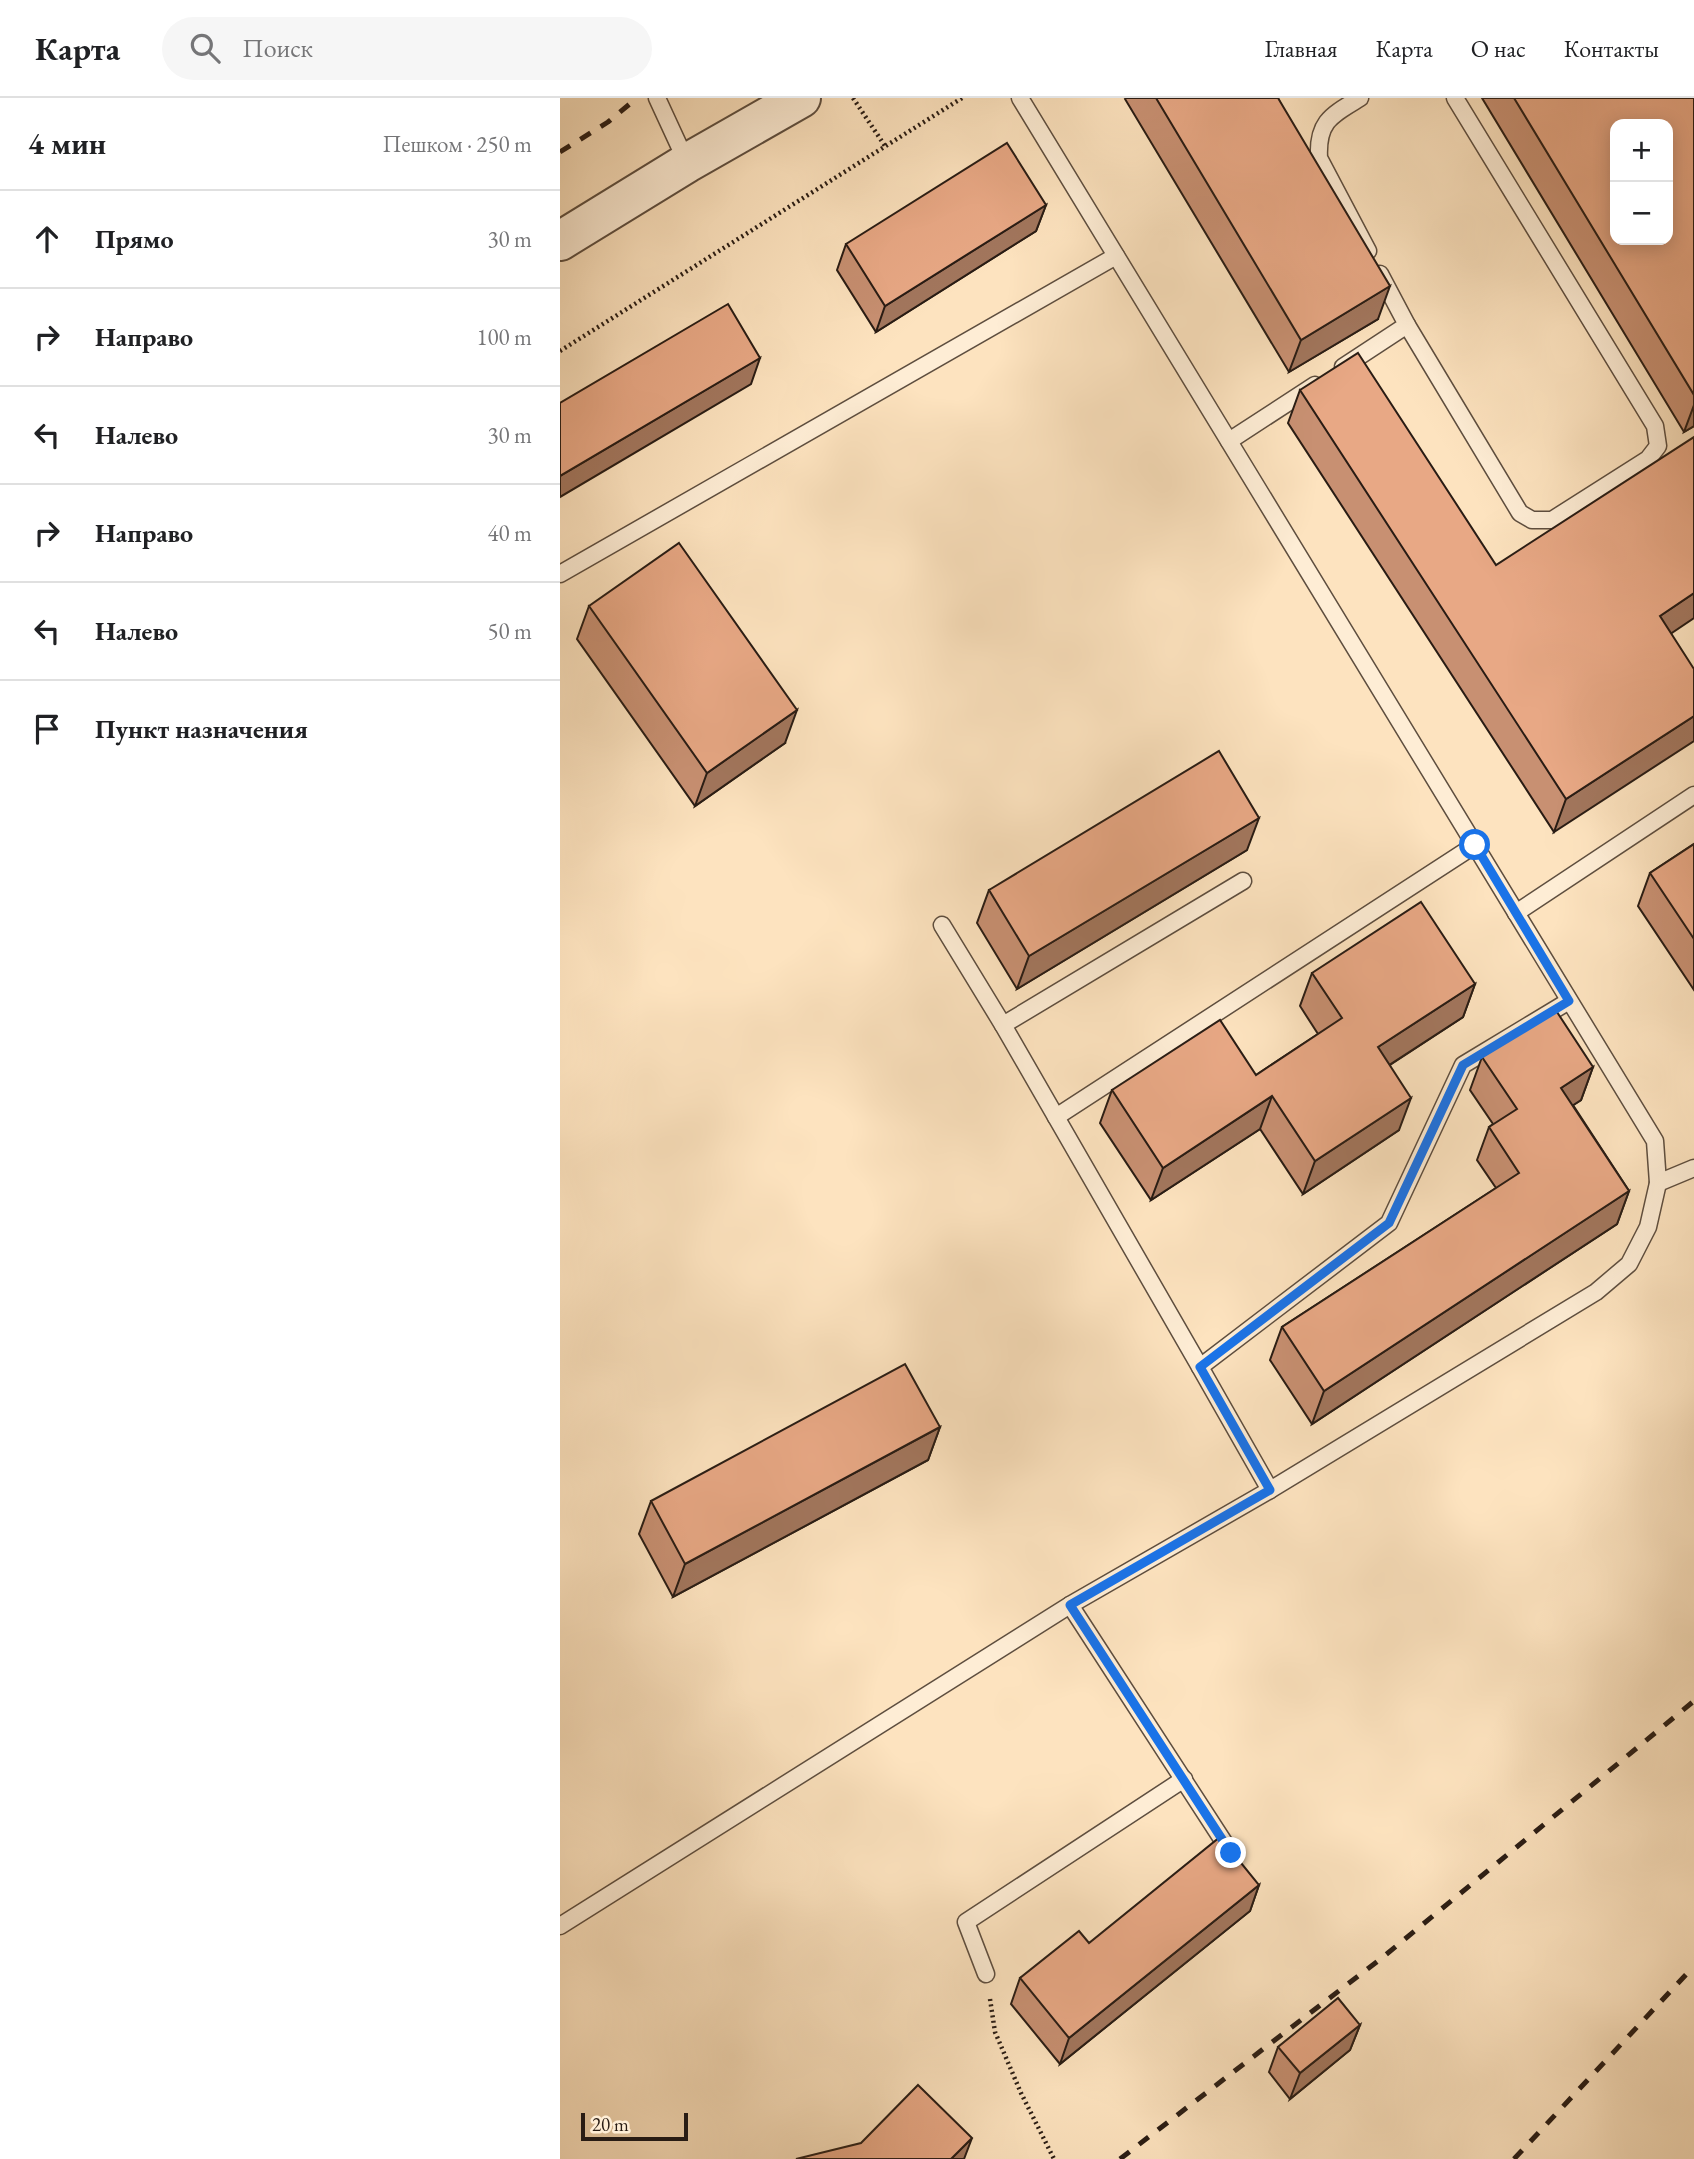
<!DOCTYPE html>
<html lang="ru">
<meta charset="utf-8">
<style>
body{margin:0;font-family:"EB Garamond",serif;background:#f6f6f6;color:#202124}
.controls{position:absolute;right:21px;top:21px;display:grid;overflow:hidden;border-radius:14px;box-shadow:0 4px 18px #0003}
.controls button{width:63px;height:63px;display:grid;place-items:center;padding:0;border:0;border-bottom:2px solid #e0e0e0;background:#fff;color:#202124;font:35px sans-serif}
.scale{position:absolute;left:21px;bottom:18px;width:107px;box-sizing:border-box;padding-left:7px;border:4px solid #291c14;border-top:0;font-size:19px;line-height:24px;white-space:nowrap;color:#291c14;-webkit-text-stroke:5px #feedd5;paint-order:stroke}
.stop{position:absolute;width:21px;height:21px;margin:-16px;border:5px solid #1a73e8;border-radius:50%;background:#fff}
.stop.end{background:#1a73e8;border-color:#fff;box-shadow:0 2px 7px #0008}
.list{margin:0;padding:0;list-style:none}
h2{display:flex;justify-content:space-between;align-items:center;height:91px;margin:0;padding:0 28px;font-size:30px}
h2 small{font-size:23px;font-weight:400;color:#757577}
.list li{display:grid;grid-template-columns:46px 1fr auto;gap:21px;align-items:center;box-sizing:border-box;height:98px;padding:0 28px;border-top:2px solid #e0e0e0}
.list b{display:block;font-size:26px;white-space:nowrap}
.list em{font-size:23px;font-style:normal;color:#757577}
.icon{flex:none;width:38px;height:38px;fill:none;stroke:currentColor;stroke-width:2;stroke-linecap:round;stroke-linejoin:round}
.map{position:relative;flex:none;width:1134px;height:2061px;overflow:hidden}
header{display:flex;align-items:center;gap:42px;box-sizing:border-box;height:98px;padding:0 35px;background:#fff;border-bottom:2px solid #e0e0e0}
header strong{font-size:33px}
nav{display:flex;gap:38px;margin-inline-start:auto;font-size:24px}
.search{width:490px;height:63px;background:#f6f6f6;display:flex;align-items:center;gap:18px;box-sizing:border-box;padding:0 24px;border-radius:38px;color:#757577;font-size:26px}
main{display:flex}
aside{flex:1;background:#fff}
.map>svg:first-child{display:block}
</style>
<header>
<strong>Карта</strong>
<div class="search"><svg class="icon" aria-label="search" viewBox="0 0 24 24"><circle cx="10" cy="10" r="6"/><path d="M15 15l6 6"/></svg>Поиск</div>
<nav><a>Главная</a><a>Карта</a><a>О нас</a><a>Контакты</a></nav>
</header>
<main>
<aside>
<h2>4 мин<small>Пешком · 250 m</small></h2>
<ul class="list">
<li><svg class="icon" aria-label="ahead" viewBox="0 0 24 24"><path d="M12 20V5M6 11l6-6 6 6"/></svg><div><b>Прямо</b></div><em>30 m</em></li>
<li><svg class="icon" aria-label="right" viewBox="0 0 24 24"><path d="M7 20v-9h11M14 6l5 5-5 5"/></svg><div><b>Направо</b></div><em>100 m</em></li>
<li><svg class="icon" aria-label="left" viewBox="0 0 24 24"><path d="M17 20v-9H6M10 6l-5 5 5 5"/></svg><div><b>Налево</b></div><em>30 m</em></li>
<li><svg class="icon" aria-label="right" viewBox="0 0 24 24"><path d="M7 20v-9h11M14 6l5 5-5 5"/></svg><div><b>Направо</b></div><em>40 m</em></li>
<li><svg class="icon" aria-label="left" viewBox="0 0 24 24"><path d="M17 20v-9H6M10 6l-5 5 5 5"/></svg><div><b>Налево</b></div><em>50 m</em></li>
<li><svg class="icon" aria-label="arrive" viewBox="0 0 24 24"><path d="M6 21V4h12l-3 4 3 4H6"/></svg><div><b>Пункт назначения</b></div></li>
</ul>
</aside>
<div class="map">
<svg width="1134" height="2061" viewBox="0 0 1134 2061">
<rect width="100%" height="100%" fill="#fde3bf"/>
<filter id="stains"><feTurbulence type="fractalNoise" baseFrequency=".00286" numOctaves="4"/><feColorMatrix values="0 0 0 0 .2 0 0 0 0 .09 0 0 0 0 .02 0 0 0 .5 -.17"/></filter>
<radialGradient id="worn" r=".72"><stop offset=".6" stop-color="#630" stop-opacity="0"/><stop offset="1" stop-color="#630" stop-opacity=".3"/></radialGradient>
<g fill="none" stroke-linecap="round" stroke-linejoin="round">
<!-- service casing -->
<g stroke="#5e4e3f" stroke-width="19">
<g id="service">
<polyline points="97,0 127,65"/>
<path d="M 800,0 C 772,17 757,23 759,60 L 808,153"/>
<polyline points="847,227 960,415 972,422 992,422 1088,361 1098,348 1095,328 895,0"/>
<polyline points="783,269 847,227 820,176"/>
<polyline points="669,343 755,287"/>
<polyline points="0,476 556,158"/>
<polyline points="956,815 1134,697"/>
<polyline points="382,827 443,927 683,783"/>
<polyline points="443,927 640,1269"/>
<polyline points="496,1019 915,747"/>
<polyline points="1098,1085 1134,1070"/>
<polyline points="710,1392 640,1269 829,1125 903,967 1009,903"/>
<polyline points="510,1507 671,1755"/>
<polyline points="0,1828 510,1507 710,1392 1036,1194 1069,1166 1088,1129 1098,1085 1095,1043 460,0"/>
<polyline points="426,1876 406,1824 624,1681"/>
</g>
</g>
<!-- tertiary casing -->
<g stroke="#5e4e3f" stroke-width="42">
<polyline id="tertiary" points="0,143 127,65 241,0"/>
</g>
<!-- path -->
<g stroke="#291c14" stroke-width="4.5" stroke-dasharray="2 3.5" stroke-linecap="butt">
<polyline points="293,0 325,48"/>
<polyline points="0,253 402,0"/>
<polyline points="430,1901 435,1934 461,1995 494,2061"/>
</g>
<!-- service -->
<use href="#service" stroke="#feedd5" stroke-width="16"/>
<!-- tertiary -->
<use href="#tertiary" stroke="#feedd5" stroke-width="38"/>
<!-- rail -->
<g stroke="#291c14" stroke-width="5" stroke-dasharray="12 12" stroke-linecap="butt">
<polyline points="0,54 48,24 77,0"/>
<polyline points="560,2061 823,1859 1134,1603"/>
<polyline points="954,2061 1134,1868"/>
</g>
</g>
<!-- wall -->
<g fill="#c89072" stroke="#291c14" stroke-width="2">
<polygon points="566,0 718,0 818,221 729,274 565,1"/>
<polygon points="922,0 1134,0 1134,328 1124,334"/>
<polygon points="486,107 476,133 316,234 277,172 286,146"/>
<polygon points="740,292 936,467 1111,535 994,734 728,325"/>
<polygon points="29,508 225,645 135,708 17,541"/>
<polygon points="1134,746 1134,892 1078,808 1090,775"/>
<polygon points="687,752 457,891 417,825 429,792"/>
<polygon points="752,875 915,886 903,919 830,967 839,1032 743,1096 700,1031 591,1102 540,1025 552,992 696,977 758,936 740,908"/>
<polygon points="922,959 1033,969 1021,1002 1013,1007 1069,1093 1057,1126 752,1326 710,1262 722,1229 936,1090 917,1062 929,1029 933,1026 910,992"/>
<polygon points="380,1329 368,1362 113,1499 79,1436 91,1403"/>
<polygon points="699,1787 690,1813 500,1966 451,1906 460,1880 529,1845"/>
<polygon points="800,1927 790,1952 730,2001 709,1974 718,1949"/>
</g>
<!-- shaded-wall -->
<g fill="#a2765d" stroke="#291c14" stroke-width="2">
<polygon points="486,107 476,133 316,234 325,208"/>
<polygon points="830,188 818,221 729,274 741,242"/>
<polygon points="200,260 191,286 0,399 0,378"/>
<polygon points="1134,307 1134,328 1124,334"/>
<polygon points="1134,495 1134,520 1088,551 1100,518"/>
<polygon points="237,612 225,645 135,708 147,675"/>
<polygon points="1134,618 1134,643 994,734 1006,701"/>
<polygon points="699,720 687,752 457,891 469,858"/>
<polygon points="915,886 903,919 806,982 818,949"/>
<polygon points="1033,969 1021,1002 989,1023 1001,990"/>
<polygon points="712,998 700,1031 591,1102 603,1070"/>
<polygon points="851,1000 839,1032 743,1096 755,1063"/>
<polygon points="1069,1093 1057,1126 752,1326 764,1293"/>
<polygon points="380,1329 368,1362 113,1499 125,1466"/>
<polygon points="699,1787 690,1813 500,1966 509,1940"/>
<polygon points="800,1927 790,1952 730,2001 740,1975"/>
<polygon points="412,2040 404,2061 391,2061"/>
</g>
<!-- building -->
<g fill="#e8a885" stroke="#291c14" stroke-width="2" fill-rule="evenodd">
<polygon points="596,0 718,0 830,188 741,242"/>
<path d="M 954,0 L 1134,0 L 1134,297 ZM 1055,26 L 1108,26 L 1108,142 L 1055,142 Z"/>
<polygon points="447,45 486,107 325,208 286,146"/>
<polygon points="168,206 200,260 0,378 0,305"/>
<polygon points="798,255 936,467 1134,339 1134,495 1100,518 1134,571 1134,618 1006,701 740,292"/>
<polygon points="119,445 237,612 147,675 29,508"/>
<polygon points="659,653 699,720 469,858 429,792"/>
<polygon points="1134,746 1134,841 1090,775"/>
<polygon points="861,804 915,886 818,949 851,1000 755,1063 712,998 603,1070 552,992 660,922 696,977 782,920 752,875"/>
<polygon points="995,911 1033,969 1001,990 1069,1093 764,1293 722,1229 959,1075 929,1029 957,1011 922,959"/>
<polygon points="345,1266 380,1329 125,1466 91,1403"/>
<polygon points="660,1739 699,1787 509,1940 460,1880 519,1833 529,1845"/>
<polygon points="778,1900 800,1927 740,1975 718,1949"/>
<polygon points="358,1987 412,2040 391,2061 236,2061 301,2045"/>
</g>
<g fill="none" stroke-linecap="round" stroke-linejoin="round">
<!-- route -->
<polyline stroke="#1a73e8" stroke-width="9" points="671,1755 510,1507 710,1392 640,1269 829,1125 903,967 1009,903 915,747"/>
</g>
<rect width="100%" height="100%" filter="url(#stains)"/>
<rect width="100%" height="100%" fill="url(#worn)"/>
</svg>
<div class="controls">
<button>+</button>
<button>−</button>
</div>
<div class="scale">20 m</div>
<div class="stop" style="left:915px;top:747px"></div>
<div class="stop end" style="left:671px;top:1755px"></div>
</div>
</main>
